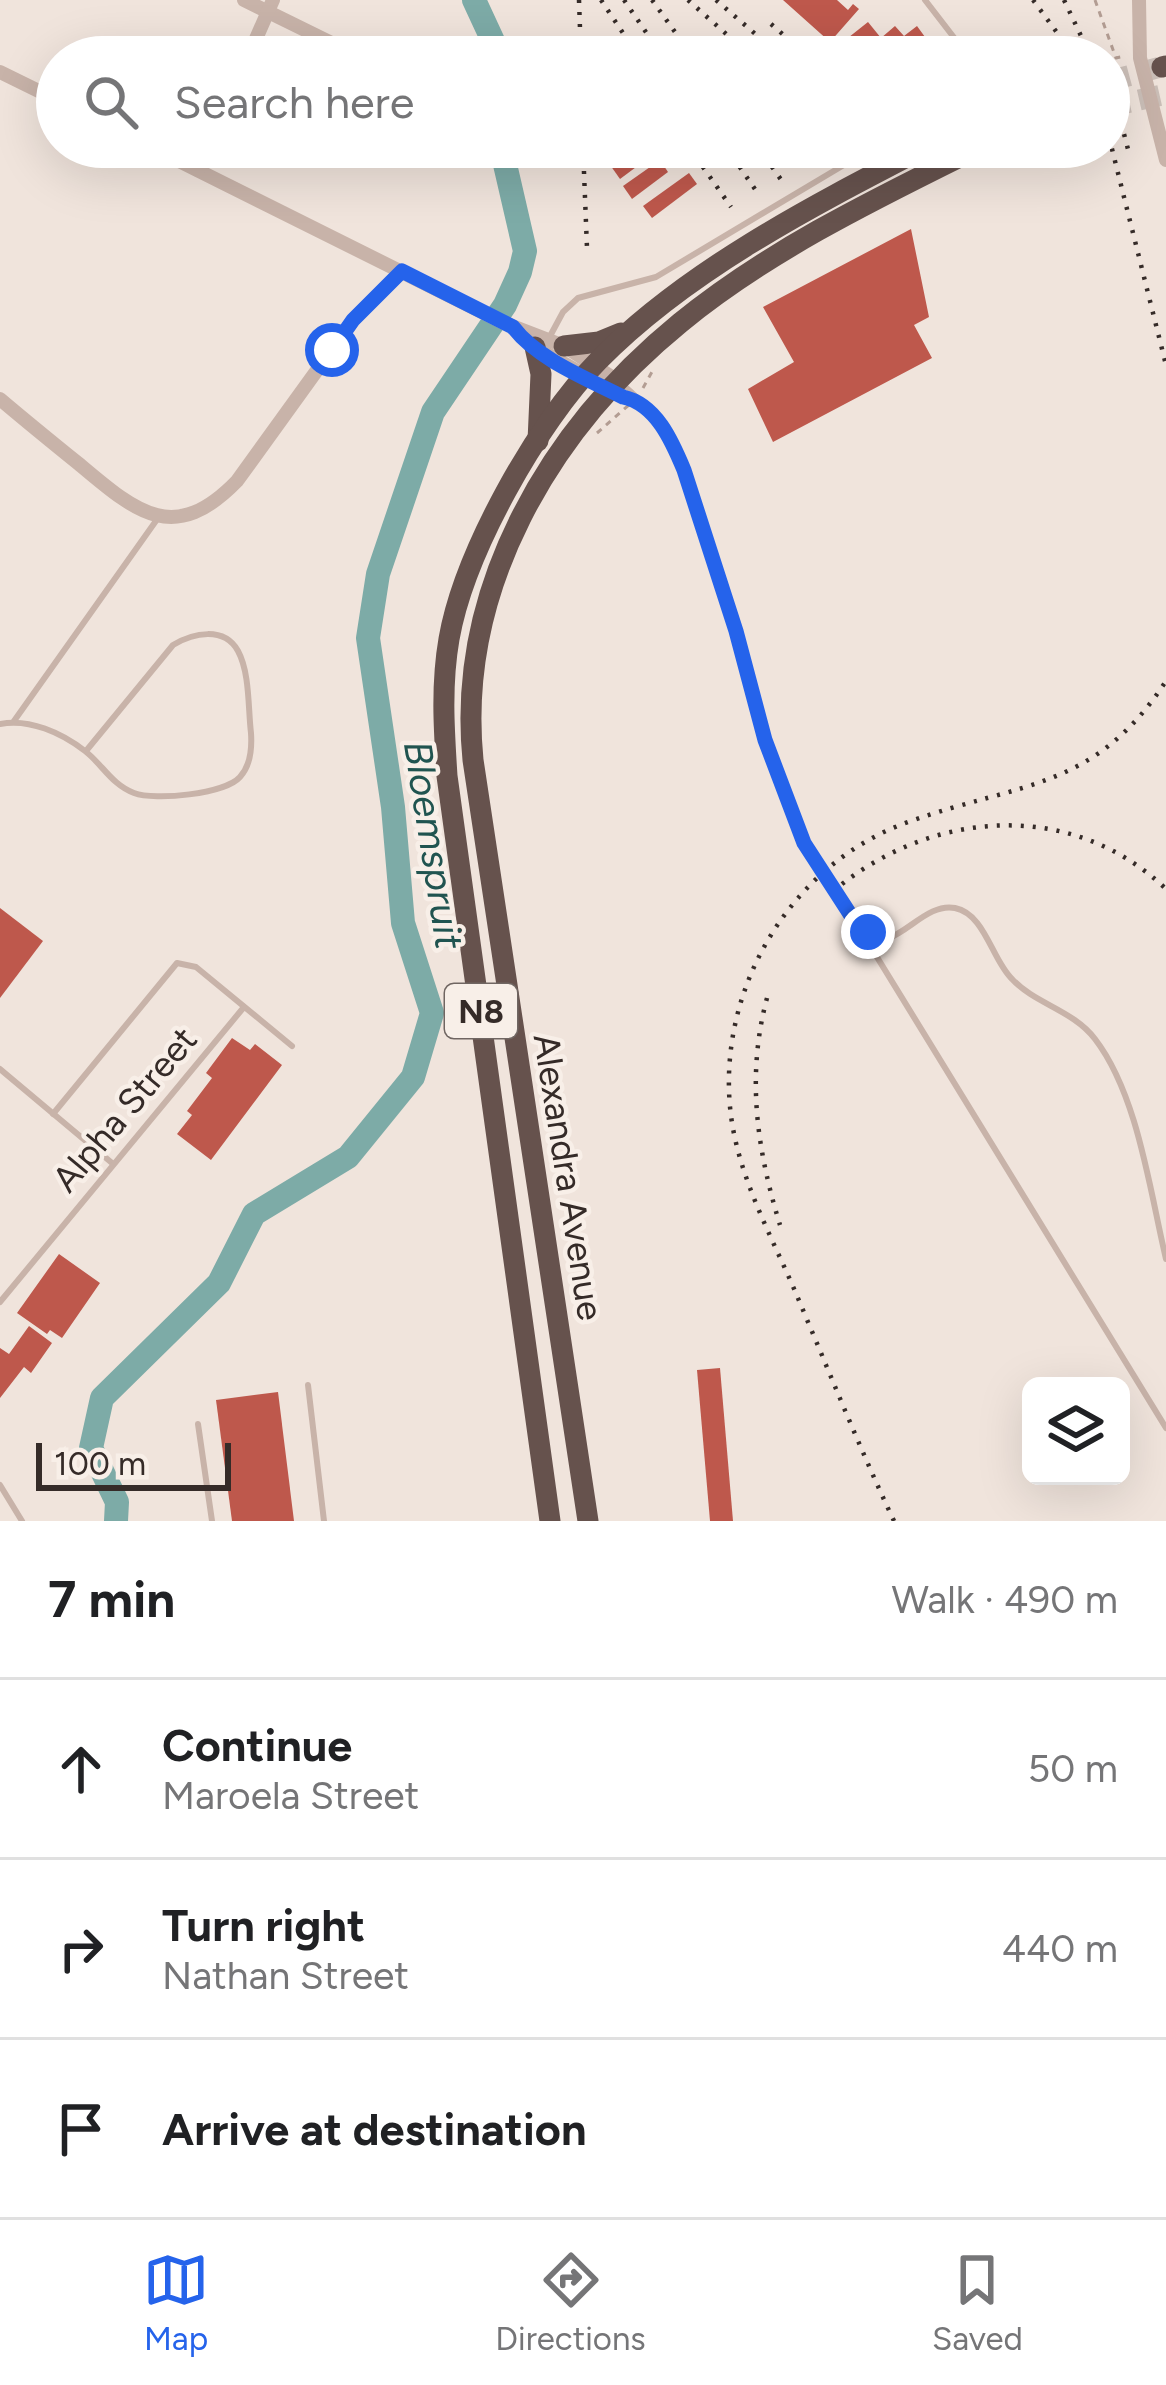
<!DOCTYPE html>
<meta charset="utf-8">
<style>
body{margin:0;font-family:Figtree,sans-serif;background:#f6f6f6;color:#202124}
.controls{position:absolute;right:36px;bottom:36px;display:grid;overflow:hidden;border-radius:18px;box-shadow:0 12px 48px #0002}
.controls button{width:108px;height:108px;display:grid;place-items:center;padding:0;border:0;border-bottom:3px solid #e0e0e0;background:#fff;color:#202124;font:60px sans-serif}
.scale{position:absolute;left:36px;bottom:30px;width:195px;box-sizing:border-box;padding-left:12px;border:6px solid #352b28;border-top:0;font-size:33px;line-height:42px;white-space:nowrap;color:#352b28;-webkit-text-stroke:9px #f8efe8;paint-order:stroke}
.stop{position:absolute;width:36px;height:36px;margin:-27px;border:9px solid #2563eb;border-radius:50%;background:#fff}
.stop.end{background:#2563eb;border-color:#fff;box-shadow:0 3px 12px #0008}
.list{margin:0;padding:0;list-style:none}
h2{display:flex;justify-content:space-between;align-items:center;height:156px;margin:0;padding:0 48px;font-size:51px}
h2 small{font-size:39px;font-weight:400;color:#757577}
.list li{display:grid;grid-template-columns:78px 1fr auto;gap:36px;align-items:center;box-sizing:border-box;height:180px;padding:0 48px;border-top:3px solid #e0e0e0}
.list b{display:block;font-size:45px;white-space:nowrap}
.list p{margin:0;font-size:39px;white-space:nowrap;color:#757577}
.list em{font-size:39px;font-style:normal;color:#757577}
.icon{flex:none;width:66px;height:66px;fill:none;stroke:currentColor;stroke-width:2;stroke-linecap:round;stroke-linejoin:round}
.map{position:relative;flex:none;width:1166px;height:1521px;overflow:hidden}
.search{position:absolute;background:#fff;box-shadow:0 12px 48px #0002;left:36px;right:36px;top:36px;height:132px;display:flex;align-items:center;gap:30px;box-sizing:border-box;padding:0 42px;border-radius:66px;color:#757577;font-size:45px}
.sheet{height:696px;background:#fff}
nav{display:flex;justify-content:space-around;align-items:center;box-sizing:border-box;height:168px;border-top:3px solid #e0e0e0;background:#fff;font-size:33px;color:#757577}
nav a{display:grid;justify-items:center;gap:6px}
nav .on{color:#2563eb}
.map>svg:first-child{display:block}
</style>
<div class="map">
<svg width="1166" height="1521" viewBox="0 0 1166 1521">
<rect width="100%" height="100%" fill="#f0e4dc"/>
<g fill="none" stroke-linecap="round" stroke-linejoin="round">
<!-- river -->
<g stroke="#7daba7" stroke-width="24">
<polyline points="474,0 493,41 494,57"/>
<polyline points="116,1521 117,1502 91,1448 102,1398 219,1283 254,1214 348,1157 413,1077 432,1013 403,923 393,807 368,638 378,574 433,412 505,305 520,272 525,251 501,147"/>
</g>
</g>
<!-- building -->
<g fill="#be584c">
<polygon points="783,0 837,0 848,10 853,4 859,9 830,42"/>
<polygon points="868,22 881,38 895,26 904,36 917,26 925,37 911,48 918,57 849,57 839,45"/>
<polygon points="628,147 663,147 620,179 608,162"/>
<polygon points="660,160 668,172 632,199 623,186"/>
<polygon points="689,173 697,184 652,218 643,206"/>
<polygon points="911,229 929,317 914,325 932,358 773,442 748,389 794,362 763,307"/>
<polygon points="0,908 43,941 0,998"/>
<polygon points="232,1038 250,1050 255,1044 282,1065 211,1160 177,1134 192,1115 187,1111 212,1078 206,1073"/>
<polygon points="59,1254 100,1283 62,1338 50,1330 47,1334 17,1313"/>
<polygon points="29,1326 52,1343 31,1373 24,1367 0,1398 0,1348 9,1354"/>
<polygon points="720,1368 733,1521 710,1521 697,1370"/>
<polygon points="278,1392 294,1521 232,1521 216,1400"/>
</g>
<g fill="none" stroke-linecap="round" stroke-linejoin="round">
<!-- trunk-tunnel -->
<g stroke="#cbbfb8" stroke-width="21" stroke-dasharray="21 10" stroke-linecap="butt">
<polyline points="1109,81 1161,67"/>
<polyline points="1109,107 1166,94"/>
</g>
<!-- path -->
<g stroke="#b39d93" stroke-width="3" stroke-dasharray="6 6" stroke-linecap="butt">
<polyline points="1095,0 1116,58 1125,56"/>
<polyline points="643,388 653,370"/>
<polyline points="597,433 630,404"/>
</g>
<!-- service -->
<g stroke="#c8b3a9" stroke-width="6">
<polyline points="925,0 969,57"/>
<polyline points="549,338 563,312 578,298 656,277 874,147"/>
<path d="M 622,384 C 642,401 663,424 675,447 C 717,531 792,933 889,938 C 910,930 931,903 955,908 C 985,914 992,960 1012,979 C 1035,1004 1073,1010 1095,1039 C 1138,1095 1150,1192 1166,1259"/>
<polyline points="14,721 158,518"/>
<path d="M 0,724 C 29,718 62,733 85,751 C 102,764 112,785 134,793 C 155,801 225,794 240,777 C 251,765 252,748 251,733 C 248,709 250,673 238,651 C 224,626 193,633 173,645 L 86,751"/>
<polyline points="861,931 1166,1428"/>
<polyline points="0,1069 112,1163"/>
<polyline points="53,1114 177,963 196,967 292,1046"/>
<polyline points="0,1302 244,1007"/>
<polyline points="308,1385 324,1521"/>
<polyline points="198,1424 212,1521"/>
<polyline points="0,1485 22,1521"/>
</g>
<!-- minor -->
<g stroke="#c8b3a9" stroke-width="14">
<polyline points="244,0 360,57"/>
<polyline points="1139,0 1140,58 1166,160"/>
<polyline points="248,57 273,0"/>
<polyline points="0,72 57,100"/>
<polyline points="151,147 504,323 564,346 618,381"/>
<polyline points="198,170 208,147"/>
<polyline points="513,327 535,347 611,390"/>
<path d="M 0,399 C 26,421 53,443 79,464 C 136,512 174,546 237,481 L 354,319 L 402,271"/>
</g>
<!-- trunk -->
<g stroke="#66524d" stroke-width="21">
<polyline points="1162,67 1166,66"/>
<polyline points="564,346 599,342 621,333"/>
<polyline points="535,347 541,374 538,441"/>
<path d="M 550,1521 L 447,776 C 444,730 441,685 449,639 C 464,553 537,423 598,361 C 687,270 814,205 926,147"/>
<path d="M 588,1521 L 473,760 C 456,589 549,430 680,323 C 769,250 877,198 980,147"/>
</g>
<!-- rail -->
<g stroke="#352b28" stroke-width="4.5" stroke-dasharray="3 9" stroke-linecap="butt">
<polyline points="579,0 581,57"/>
<polyline points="601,0 639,57"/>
<polyline points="624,0 663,57"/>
<polyline points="652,0 693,57"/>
<polyline points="688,0 752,57"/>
<polyline points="716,0 782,57"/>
<polyline points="1033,0 1075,57"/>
<polyline points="1064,0 1091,57"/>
<polyline points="771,24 809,57"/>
<polyline points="1109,76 1130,157"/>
<polyline points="1109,137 1166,365"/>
<polyline points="583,147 587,248"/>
<polyline points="689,147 731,207"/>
<polyline points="726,147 759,195"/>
<polyline points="758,147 782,181"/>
<path d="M 842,884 C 939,809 1074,801 1166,889"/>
<path d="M 767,998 C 746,1076 757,1150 780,1225"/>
<path d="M 894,1521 C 860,1449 831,1376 800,1303 C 775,1242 740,1183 731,1116 C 715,990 791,862 911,821 C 1021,782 1095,790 1166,681"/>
</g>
</g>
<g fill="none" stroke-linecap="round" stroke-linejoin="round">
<!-- route -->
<path stroke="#2563eb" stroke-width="15" d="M 332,350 L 353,320 L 402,271 L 513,327 C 537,359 588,379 623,397 C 656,404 672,441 684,470 L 736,631 L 765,740 L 804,843 L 859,928 L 868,932"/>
</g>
<g text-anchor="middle" stroke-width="9" stroke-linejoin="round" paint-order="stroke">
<!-- shield labels -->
<rect fill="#f8efe8" stroke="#706662" stroke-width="3" x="445" y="984" width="72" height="54" rx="9"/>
<g font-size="33" font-weight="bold" fill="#352b28">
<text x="481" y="1023">N8</text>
</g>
<!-- street labels -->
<g font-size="36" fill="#352b28" stroke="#f8efe8">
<text transform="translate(124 1109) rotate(-50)" y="13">Alpha Street</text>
<text transform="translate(569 1177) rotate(81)" y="13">Alexandra Avenue</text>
</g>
<!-- water labels -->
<g font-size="39" font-style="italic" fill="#205450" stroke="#f8efe8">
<text transform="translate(434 845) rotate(81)" y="14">Bloemspruit</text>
</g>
</g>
</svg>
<div class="controls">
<button><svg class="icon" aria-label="layers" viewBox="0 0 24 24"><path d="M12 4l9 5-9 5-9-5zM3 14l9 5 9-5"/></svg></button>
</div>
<div class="scale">100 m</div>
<div class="stop" style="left:332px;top:350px"></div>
<div class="stop end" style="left:868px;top:932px"></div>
<div class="search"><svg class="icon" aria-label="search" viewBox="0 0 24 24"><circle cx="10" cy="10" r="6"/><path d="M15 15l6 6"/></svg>Search here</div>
</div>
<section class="sheet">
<h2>7 min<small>Walk · 490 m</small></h2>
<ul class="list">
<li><svg class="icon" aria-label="ahead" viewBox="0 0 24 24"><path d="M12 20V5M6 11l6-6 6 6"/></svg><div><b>Continue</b><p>Maroela Street</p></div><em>50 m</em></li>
<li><svg class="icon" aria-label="right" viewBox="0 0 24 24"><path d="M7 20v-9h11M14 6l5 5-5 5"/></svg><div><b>Turn right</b><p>Nathan Street</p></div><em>440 m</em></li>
<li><svg class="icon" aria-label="arrive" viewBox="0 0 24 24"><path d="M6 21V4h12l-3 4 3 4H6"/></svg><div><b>Arrive at destination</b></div></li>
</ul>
</section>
<nav>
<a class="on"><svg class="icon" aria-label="map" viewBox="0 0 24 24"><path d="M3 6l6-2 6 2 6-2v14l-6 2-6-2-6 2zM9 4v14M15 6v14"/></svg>Map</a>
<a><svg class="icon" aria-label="directions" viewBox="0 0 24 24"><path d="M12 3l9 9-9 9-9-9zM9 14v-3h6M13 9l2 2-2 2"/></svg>Directions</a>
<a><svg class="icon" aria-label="saved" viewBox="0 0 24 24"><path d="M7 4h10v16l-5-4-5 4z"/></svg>Saved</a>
</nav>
